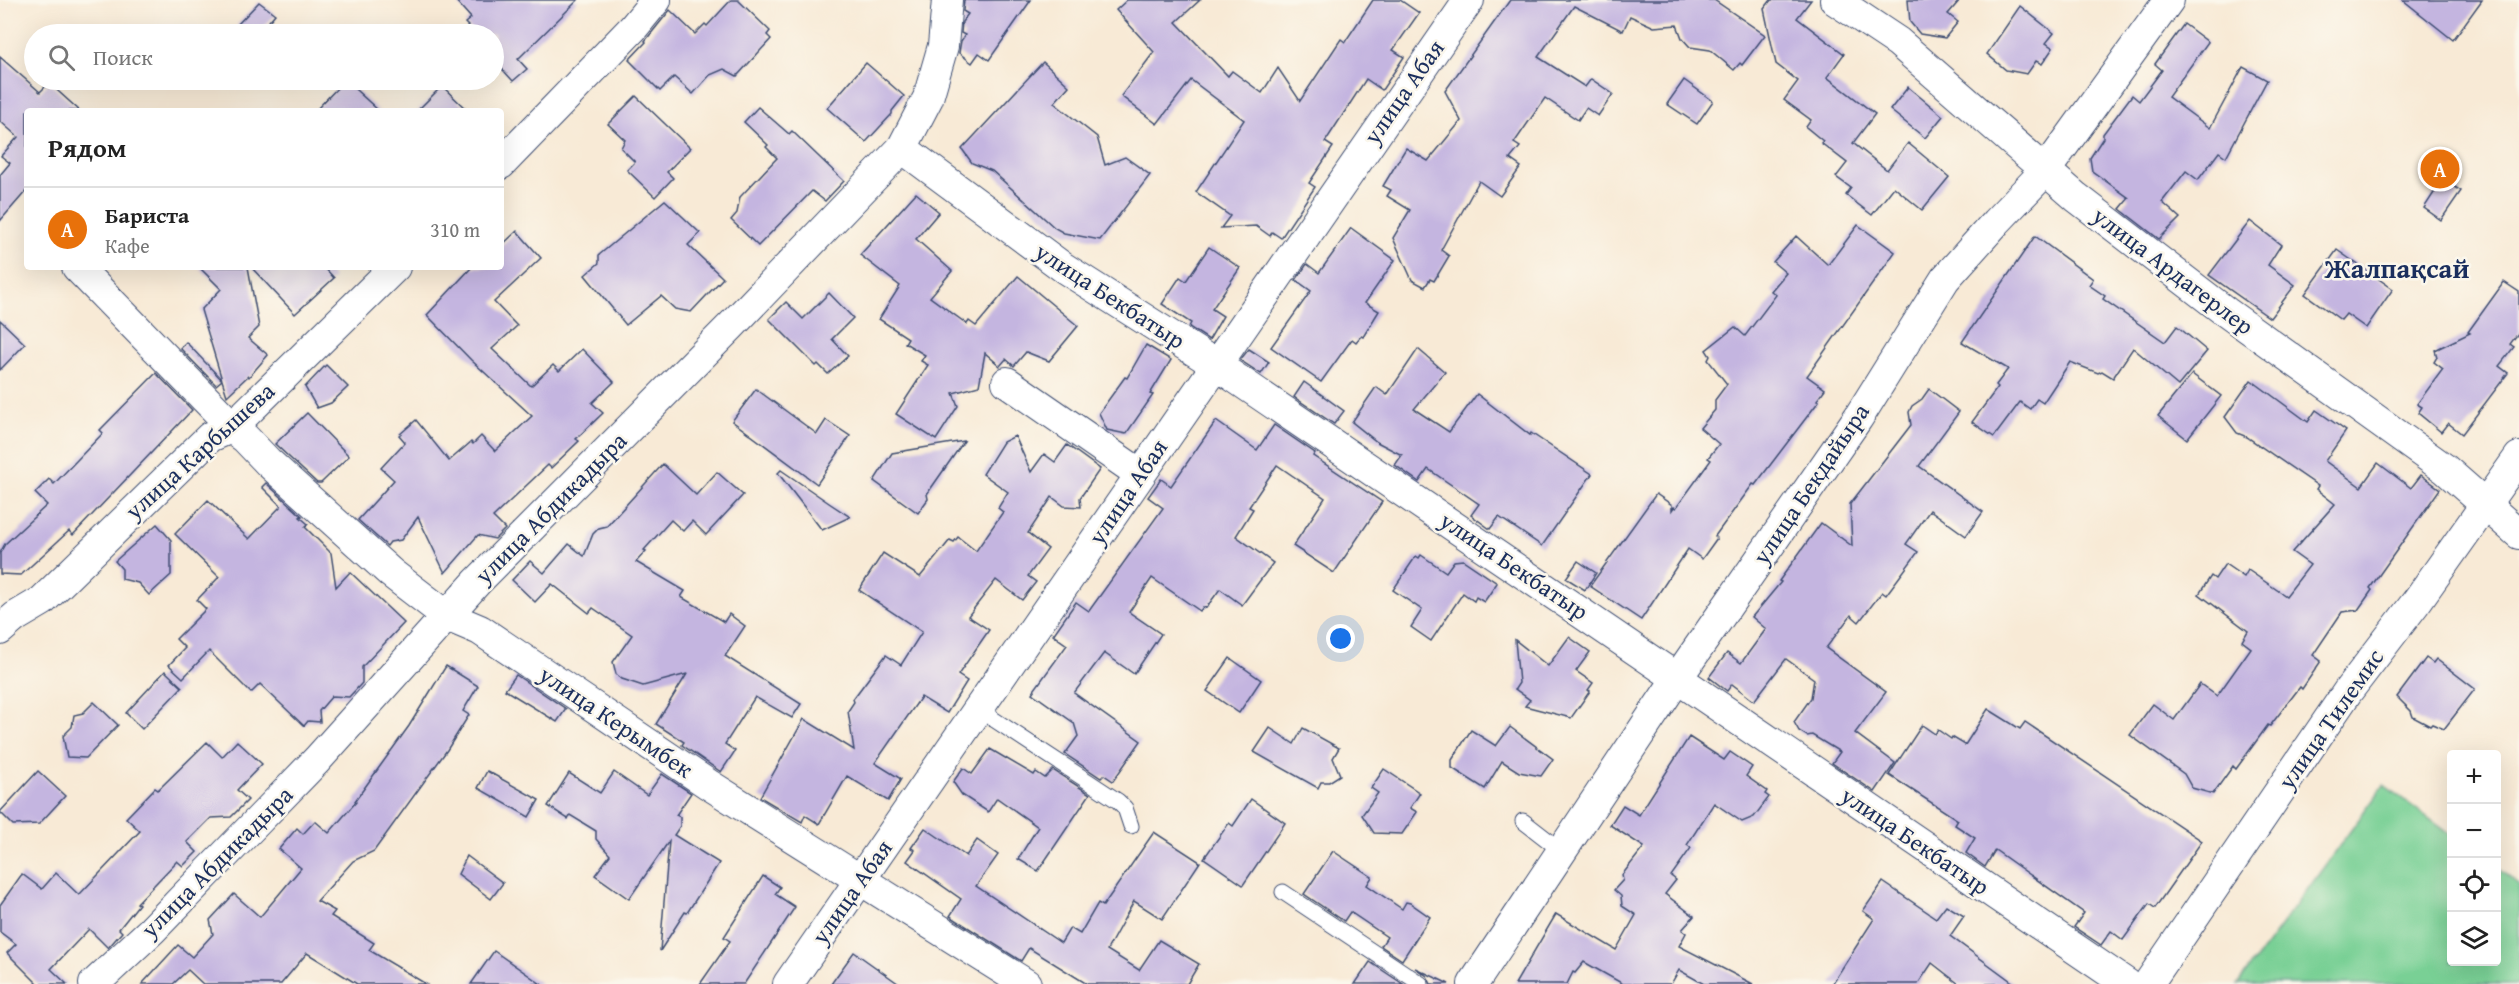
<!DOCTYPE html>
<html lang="ru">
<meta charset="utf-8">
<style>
body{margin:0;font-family:"Gentium Book Plus",serif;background:#f6f6f6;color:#222}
.controls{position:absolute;right:18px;bottom:18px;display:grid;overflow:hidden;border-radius:6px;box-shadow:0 6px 24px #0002}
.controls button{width:54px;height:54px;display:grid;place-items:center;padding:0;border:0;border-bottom:2px solid #e0e0e0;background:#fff;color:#222;font:30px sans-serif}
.you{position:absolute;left:1341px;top:639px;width:21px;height:21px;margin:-15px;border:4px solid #fff;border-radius:50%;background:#1a73e8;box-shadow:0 0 0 9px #1a73e833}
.badge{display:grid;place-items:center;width:39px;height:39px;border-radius:50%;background:#ea580c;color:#fff;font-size:20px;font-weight:700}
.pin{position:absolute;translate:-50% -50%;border:3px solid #fff;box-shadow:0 2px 6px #0006}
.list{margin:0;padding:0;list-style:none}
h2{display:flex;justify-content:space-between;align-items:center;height:78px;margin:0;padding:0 24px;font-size:26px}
h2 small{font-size:20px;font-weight:400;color:#767676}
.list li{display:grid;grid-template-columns:39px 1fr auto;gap:18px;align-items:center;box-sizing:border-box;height:84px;padding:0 24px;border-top:2px solid #e0e0e0}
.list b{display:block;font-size:22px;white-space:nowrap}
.list p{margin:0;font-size:20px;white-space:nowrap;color:#767676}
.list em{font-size:20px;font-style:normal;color:#767676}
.icon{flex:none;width:33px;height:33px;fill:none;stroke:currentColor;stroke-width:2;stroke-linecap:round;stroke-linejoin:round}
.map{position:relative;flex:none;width:2519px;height:984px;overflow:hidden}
.search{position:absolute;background:#fff;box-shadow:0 6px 24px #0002;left:24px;top:24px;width:480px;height:66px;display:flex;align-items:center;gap:15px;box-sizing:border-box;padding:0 21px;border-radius:33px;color:#767676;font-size:22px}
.panel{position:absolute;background:#fff;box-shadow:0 6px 24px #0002;left:24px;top:108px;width:480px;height:162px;border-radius:6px}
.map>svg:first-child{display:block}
</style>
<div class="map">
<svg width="2519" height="984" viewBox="0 0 2519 984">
<rect width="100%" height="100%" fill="#fbf7ec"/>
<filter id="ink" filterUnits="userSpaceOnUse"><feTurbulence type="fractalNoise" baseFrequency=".0167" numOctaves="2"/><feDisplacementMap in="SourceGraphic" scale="12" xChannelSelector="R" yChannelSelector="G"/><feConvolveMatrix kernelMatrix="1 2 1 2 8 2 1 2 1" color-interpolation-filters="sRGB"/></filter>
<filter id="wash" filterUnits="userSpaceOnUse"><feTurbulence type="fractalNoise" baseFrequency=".008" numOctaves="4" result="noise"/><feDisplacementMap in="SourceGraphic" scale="24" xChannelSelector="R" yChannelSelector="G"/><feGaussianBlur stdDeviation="1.35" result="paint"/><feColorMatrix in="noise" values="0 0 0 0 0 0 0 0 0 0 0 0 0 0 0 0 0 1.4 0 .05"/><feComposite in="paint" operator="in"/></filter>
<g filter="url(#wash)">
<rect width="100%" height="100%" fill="#f8ead6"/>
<!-- green -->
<polygon fill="#79d095" stroke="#4a807a" stroke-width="1.5" points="2384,785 2451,835 2452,962 2496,962 2497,868 2519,885 2519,984 2238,984"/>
<g id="blocks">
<!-- building -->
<g fill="#c4b5e0">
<polygon points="455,0 578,0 518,59 527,69 513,81 494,60 494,34 476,34 465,23 471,18"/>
<polygon points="731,0 738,0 770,31 767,35 771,39 737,76 724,69 710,75 693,94 674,77 660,91 629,60 646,42 645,41 670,10 695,34 705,24 707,26"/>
<polygon points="964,0 1031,0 989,60 979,53 972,63 959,53 961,41 965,35 961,33 962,22 968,14 963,11"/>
<polygon points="1127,0 1200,0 1176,22 1228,76 1232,71 1262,93 1278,68 1300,101 1341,39 1345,42 1373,0 1400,0 1419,13 1393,50 1404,57 1382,90 1366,79 1325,142 1333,147 1309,183 1315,187 1281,238 1272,232 1270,236 1256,226 1221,228 1230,216 1196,192 1244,120 1191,80 1157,124 1121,96 1154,52 1116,10"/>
<polygon points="1510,0 1714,0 1765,35 1742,65 1740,63 1734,70 1710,50 1690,47 1682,38 1677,25 1654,27 1630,16 1623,31 1574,6 1538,57 1585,87 1591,79 1613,94 1598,116 1586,108 1578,120 1545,98 1514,143 1520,147 1510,159 1521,167 1500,196 1479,181 1441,250 1449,256 1434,281 1430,279 1425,287 1412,280 1393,238 1410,210 1387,196 1391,190 1383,186 1406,148 1428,161 1461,121 1445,91"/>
<polygon points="1771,0 1811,0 1797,18 1844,54 1827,77 1875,114 1853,143 1887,170 1908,143 1949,177 1922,210 1894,187 1872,215 1846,195 1851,188 1836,177 1847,163 1821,143 1823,141 1806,127 1811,120 1784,100 1798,81 1776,64 1764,9"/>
<polygon points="1908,0 1960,0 1948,14 1958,22 1945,38 1920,34 1910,22"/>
<polygon points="2403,0 2482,0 2453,40"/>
<polygon points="259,2 275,14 258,34 248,34 237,25"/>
<polygon points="2020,6 2054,33 2046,43 2053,48 2042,64 2036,61 2027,74 2006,70 1987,54"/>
<polygon points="2184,24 2208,42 2168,97 2210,128 2243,67 2267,80 2226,157 2219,152 2198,180 2186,171 2162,202 2180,218 2159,239 2120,209 2129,198 2092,171 2090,158 2103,138 2103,134 2132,95 2139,101 2162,70 2155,64"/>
<polygon points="0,57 40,92 49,83 80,111 27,111 27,190 0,221 0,175 10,163 1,156 18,137 0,121"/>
<polygon points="1043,62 1069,86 1054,103 1097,137 1105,165 1125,157 1150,175 1100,240 1064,233 1055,228 992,171 972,163 962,149"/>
<polygon points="866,63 904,96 892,111 892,114 866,142 827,108"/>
<polygon points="345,80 379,111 315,111"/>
<polygon points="1684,80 1713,101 1697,124 1667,104"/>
<polygon points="442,86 468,111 417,111"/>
<polygon points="1908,87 1943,116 1925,138 1890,110"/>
<polygon points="636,96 690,148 667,172 673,178 655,197 627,170 635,162 621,148 625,140 608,124"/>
<polygon points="758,107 789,134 792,131 844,181 825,201 812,191 758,246 731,220 737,213 740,197 777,158 766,147 768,145 744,122"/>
<polygon points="2443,179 2461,191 2441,220 2424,208"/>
<polygon points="916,193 939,212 916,239 952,271 930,297 967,324 969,321 976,326 1018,276 1078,326 1049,361 1026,352 1014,366 1006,359 1000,366 985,353 979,386 953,393 958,406 936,440 896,414 928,365 921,361 925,355 905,343 908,338 879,319 900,286 860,255"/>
<polygon points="665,200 700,233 688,245 723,278 691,312 675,309 661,296 626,325 585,275 599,263 599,255"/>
<polygon points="2250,221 2281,245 2268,265 2295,285 2270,318 2209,275"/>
<polygon points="1858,225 1895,252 1807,376 1825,389 1817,400 1819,401 1755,485 1753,484 1715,536 1717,538 1702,559 1688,549 1641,620 1590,586 1656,494 1672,505 1672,510 1674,507 1676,508 1711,460 1708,458 1719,444 1700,428 1715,410 1715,400 1727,384 1708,360 1710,356 1706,350 1735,327 1745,336 1776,295 1771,291 1786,273 1773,262 1796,236 1828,265"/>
<polygon points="1351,228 1395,260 1365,303 1379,311 1363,337 1361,336 1356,342 1352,339 1321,382 1271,347 1311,291 1296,280 1307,264 1319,273"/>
<polygon points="517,231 541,258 494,302 517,326 492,349 531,386 553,365 559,371 582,349 614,382 592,403 603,413 576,439 579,441 551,468 548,465 493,517 505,529 495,539 478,535 445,573 418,517 401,540 390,542 387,546 358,520 394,480 381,468 405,442 399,435 416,420 449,461 471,442 473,444 481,436 495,451 532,416 471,360 427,315 472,267 501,267 501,246"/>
<polygon points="2035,236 2093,279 2089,285 2105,296 2103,299 2165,342 2177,326 2207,351 2178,386 2133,348 2113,378 2102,371 2098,373 2070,362 2043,403 2037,399 2030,409 2020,402 1994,437 1972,422 1998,387 1996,385 2008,369 1962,342"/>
<polygon points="1209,247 1240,268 1212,309 1223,316 1209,340 1189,327 1191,323 1162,304 1180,277 1186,281"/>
<polygon points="2337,250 2393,289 2366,328 2346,314 2341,320 2305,294"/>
<polygon points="199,267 248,267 259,327 248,338 268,355 249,377 248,376 227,396 222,380 216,385 180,348 186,342 222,380 201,310 221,289"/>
<polygon points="251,267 324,267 334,278 295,314"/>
<polygon points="2504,282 2519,292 2519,332 2510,344 2514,347 2499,366 2508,373 2462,434 2448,423 2441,432 2418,413 2422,407 2417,404 2443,369 2434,362 2437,357 2435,350 2470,333 2468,332"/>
<polygon points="829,293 853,318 832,339 848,356 828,374 818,364 816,366 769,319 786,302 803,319"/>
<polygon points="0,320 25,344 0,370"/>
<polygon points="1146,345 1171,360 1150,394 1153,395 1126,434 1107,430 1099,413 1125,377 1127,378"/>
<polygon points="1249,349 1269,362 1261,374 1240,360"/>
<polygon points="1418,349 1445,372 1414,409 1449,432 1477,394 1530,435 1531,433 1592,474 1542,546 1499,517 1490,529 1471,515 1479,504 1428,469 1419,482 1395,465 1402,455 1377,442 1352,422 1376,387 1387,395"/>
<polygon points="326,365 348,387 331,403 317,408 305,387"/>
<polygon points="156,373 192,410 73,535 69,531 21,575 0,574 0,553 5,544 47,505 35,493 49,479 54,484 103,433 100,430"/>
<polygon points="2192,374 2221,396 2187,439 2158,416"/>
<polygon points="2251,380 2308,422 2316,410 2346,431 2325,461 2361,487 2378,463 2411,488 2421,475 2440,489 2370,588 2372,590 2358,610 2342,612 2313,655 2321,661 2302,689 2300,687 2270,726 2268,725 2236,769 2233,766 2213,794 2192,788 2184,774 2130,735 2153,704 2174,720 2200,684 2217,696 2251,648 2242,641 2248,631 2199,594 2211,576 2215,579 2225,564 2244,577 2248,570 2286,596 2310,565 2292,552 2335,504 2316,489 2318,486 2247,437 2237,433 2225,417"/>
<polygon points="1304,382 1344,411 1334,424 1294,397"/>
<polygon points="756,389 817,434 826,420 850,436 817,484 732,421"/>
<polygon points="1929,389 1959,412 1919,466 1983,512 1966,536 1930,510 1906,544 1918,552 1886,595 1882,592 1859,622 1851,615 1826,648 1886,692 1855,733 1895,763 1875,792 1832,763 1840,752 1812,735 1807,736 1799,731 1794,722 1811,698 1814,679 1786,659 1754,701 1732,684 1727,691 1709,677 1727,653 1741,663 1766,629 1752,617 1781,582 1779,581 1821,523 1852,546 1850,504 1911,425 1909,412 1912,406 1922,399"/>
<polygon points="307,413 349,456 321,483 317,483 275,444"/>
<polygon points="1216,421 1257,450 1274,425 1315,453 1313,456 1382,502 1334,573 1293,546 1325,498 1277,465 1249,507 1253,509 1236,536 1273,563 1242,605 1220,589 1206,608 1203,607 1200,611 1152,578 1129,612 1161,634 1134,674 1104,653 1074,693 1141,741 1113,781 1104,775 1101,778 1065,754 1078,736 1074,723 1032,693 1067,645 1053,635 1076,602 1089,611 1163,508 1148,497 1161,479 1171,486"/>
<polygon points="1015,436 1031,472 1044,454 1055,462 1067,445 1100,469 1080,498 1081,507 1064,506 1052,497 1028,533 1048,549 1028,576 1036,582 1022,600 996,580 968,616 989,630 958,675 967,681 947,713 921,697 875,763 901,779 888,801 847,776 819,824 805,815 802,822 760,797 804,719 854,750 848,711 854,702 853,699 886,655 901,665 922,632 859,590 883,553 920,577 950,540 954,542 958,537 976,551 1003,512 998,508 1008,492 983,474 1003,442"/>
<polygon points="964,441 927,494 928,499 918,513 874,481 892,453"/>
<polygon points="663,464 696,495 717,472 743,495 706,535 692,521 683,531 671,520 644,550 646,551 636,562 685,591 681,597 724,622 729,614 745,626 725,656 801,704 792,718 755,697 725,744 735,751 721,772 682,745 684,742 656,724 687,674 643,686 622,679 616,674 613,662 632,635 593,608 589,613 552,584 535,602 512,580 530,561 544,573 569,544 584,556 593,534 599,528 607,526"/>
<polygon points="781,470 829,503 850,517 822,530 778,473"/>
<polygon points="266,483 302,516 300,517 308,524 305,527 331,553 336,587 350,572 404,623 362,667 362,683 349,697 332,696 319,711 320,722 308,721 304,726 260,684 251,693 209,651 183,678 169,665 185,648 176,639 206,609 197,600 219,577 175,534 208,500 249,539 281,506 262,487"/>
<polygon points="157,524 171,540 171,575 149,595 138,583 122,579 122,569 115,561"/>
<polygon points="1421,555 1446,572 1454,561 1463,560 1497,583 1484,602 1476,597 1474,601 1463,593 1431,641 1411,627 1422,610 1393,590 1416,556 1419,558"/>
<polygon points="1578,561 1596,573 1585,590 1566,578"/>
<polygon points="1569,637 1590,652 1576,671 1593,683 1588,690 1590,691 1571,718 1525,706 1530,700 1515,689 1519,683 1515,640 1548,666"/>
<polygon points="1230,658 1261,680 1239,713 1207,691"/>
<polygon points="2426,658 2433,663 2436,659 2475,689 2444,729 2432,724 2430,726 2413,717 2411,711 2397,697"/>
<polygon points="446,666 478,686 463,711 469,715 447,750 374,851 353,861 317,901 335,911 331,916 374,943 369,950 426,984 357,984 307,953 281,984 203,984 188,970 173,984 142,984 178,945 192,957 213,934 210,920 234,894 260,917 301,868 279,849 297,828 303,834 315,821 329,833 356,802 355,801 409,726"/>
<polygon points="165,671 182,687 142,729 126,713"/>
<polygon points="516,675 566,709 557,722 505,690"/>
<polygon points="94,702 118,725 86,758 67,757 63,736 72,727 74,715 83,713"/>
<polygon points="1988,709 2020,729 2025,722 2202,841 2155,908 2149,904 2123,940 2111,931 2101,945 2074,927 2084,913 1995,850 1985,867 1966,853 1975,838 1955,825 1958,820 1889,775 1922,725 1935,734 1938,730 1951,739 1952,737 1965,745"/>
<polygon points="1510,727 1553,759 1541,776 1519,772 1502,761 1485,789 1452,768 1452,760 1471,730 1496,746"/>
<polygon points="1270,728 1294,744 1303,728 1339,748 1333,758 1340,775 1329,782 1321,782 1318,788 1254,752"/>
<polygon points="1689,737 1724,760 1730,752 1752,767 1746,776 1767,791 1765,794 1769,797 1754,817 1742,822 1714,803 1687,845 1691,848 1671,876 1676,880 1665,894 1694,916 1682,930 1686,933 1679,946 1753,984 1704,984 1679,970 1671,984 1623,984 1584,962 1575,973 1573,972 1567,984 1515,984 1556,914 1616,950 1636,915 1622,906 1621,896 1614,890 1623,880 1622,875 1644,847 1610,825 1623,805 1639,815"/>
<polygon points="237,741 262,764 237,790 248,800 231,817 211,818 187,842 197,852 183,866 177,861 137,903 139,904 119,929 122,932 108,948 89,929 51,969 67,984 38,984 7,953 16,944 0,932 0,905 22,874 42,889 56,873 79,895 140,831 126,818 155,788 158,790 207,742 222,757"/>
<polygon points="990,749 1034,775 1036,772 1045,778 1053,770 1090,794 1038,871 1018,859 1038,827 997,798 988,812 962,795 953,782 963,768 972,774"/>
<polygon points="1384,769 1420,793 1410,808 1417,812 1402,834 1374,833 1362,815 1378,793 1371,788"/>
<polygon points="38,771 65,796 39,824 13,825 0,812"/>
<polygon points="487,771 539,800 529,817 478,788"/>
<polygon points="614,772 647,795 662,774 691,793 676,815 680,817 680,826 674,835 719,863 687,913 685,912 660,951 669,841 629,899 595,875 610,855 596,839 596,831 570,815 568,819 548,806 569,773 600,793"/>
<polygon points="1251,799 1285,823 1243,885 1204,858 1229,823 1233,826"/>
<polygon points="925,828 966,856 977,840 998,855 976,886 1061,943 1070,928 1080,934 1098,903 1103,906 1154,832 1200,862 1162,919 1134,901 1107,950 1139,970 1159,940 1199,964 1187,984 1087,984 1029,948 1021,961 950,916 961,899 907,861 915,850 911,848"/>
<polygon points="1333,851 1372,877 1367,885 1402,909 1406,902 1410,903 1430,917 1402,960 1381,946 1387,937 1350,912 1344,921 1304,894"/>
<polygon points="467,856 503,883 491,899 458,874"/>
<polygon points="763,876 780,887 775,894 795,907 744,984 700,984 730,941 724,937"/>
<polygon points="1883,882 1936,918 1946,905 1964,916 1950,936 2015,984 1959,984 1932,963 1918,984 1832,984 1874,919 1863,911"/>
<polygon points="494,951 541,984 471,984"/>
<polygon points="854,952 899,984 831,984"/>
<polygon points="1370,962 1403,984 1355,984"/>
<polygon points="1415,968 1449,984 1431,984 1427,976"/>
</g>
</g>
</g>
<g filter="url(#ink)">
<use href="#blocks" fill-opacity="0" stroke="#3c4b70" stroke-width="1.5"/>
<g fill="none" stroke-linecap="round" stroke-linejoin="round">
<!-- service casing -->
<g stroke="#3c4b70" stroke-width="17">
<g id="service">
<polyline points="978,709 1118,801 1125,808 1131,826"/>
<polyline points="1523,821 1563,852"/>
<polyline points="1283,892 1421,984"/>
</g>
</g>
<!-- minor casing -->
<g stroke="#3c4b70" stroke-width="32">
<g id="minor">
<polyline points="1835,0 1898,42 2076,197 2226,312 2445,469 2519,534"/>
<polyline points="902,148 1064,268 1215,364 2127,984"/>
<polyline points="501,164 633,28 656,0"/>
<polyline points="77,267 223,417 231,428 245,438 268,462 391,573 447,616 480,630 708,784 1026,984"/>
<polyline points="1007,382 1140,474"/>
<polyline points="0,630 15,617 42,601 210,437 231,428 395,267"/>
<polyline points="94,984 152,930 317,760 477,582 731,326 902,148 928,98 943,46 947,0"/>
<polyline points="788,984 1469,0"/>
<polyline points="1473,984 1678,677 1858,418 1945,279 1996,222 2046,170 2169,0"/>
<polyline points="2148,984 2348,691 2417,601 2519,457"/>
</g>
</g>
<!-- service -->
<use href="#service" stroke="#fff" stroke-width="15"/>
<!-- minor -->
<use href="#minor" stroke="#fff" stroke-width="30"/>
</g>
</g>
<g text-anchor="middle" stroke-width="5" stroke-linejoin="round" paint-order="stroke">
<!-- street labels -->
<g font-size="24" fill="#1b2f5e" stroke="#fbf7ec">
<text transform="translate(1404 92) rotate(-55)" y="8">улица Абая</text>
<text transform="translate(2173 271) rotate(37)" y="8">улица Ардагерлер</text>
<text transform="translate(1110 296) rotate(33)" y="8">улица Бекбатыр</text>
<text transform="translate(200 451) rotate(-42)" y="8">улица Карбышева</text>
<text transform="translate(1811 484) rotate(-56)" y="8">улица Бекдайыра</text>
<text transform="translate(1128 492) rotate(-56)" y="8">улица Абая</text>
<text transform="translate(551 508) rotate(-45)" y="8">улица Абдикадыра</text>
<text transform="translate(1514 566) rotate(34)" y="8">улица Бекбатыр</text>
<text transform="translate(2331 719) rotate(-55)" y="8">улица Тилемис</text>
<text transform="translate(616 722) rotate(34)" y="8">улица Керымбек</text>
<text transform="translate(1915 841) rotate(34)" y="8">улица Бекбатыр</text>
<text transform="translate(217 862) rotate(-45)" y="8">улица Абдикадыра</text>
<text transform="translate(852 892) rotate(-55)" y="8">улица Абая</text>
</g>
<!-- quarter labels -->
<g font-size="27" font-weight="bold" fill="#1b2f5e" stroke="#fbf7ec">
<text x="2397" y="278">Жалпақсай</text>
</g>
</g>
</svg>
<div class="controls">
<button>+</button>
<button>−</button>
<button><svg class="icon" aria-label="locate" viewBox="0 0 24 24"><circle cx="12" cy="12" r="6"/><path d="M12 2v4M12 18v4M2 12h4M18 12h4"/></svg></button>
<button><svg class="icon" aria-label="layers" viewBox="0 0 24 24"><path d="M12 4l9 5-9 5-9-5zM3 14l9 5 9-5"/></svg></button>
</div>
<div class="you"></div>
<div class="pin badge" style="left:2440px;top:169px;background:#e8710a">A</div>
<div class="search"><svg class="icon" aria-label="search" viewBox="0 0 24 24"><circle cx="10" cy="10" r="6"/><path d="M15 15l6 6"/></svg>Поиск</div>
<section class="panel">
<h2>Рядом<small></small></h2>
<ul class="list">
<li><span class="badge" style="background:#e8710a">A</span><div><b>Бариста</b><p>Кафе</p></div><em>310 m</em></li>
</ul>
</section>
</div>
